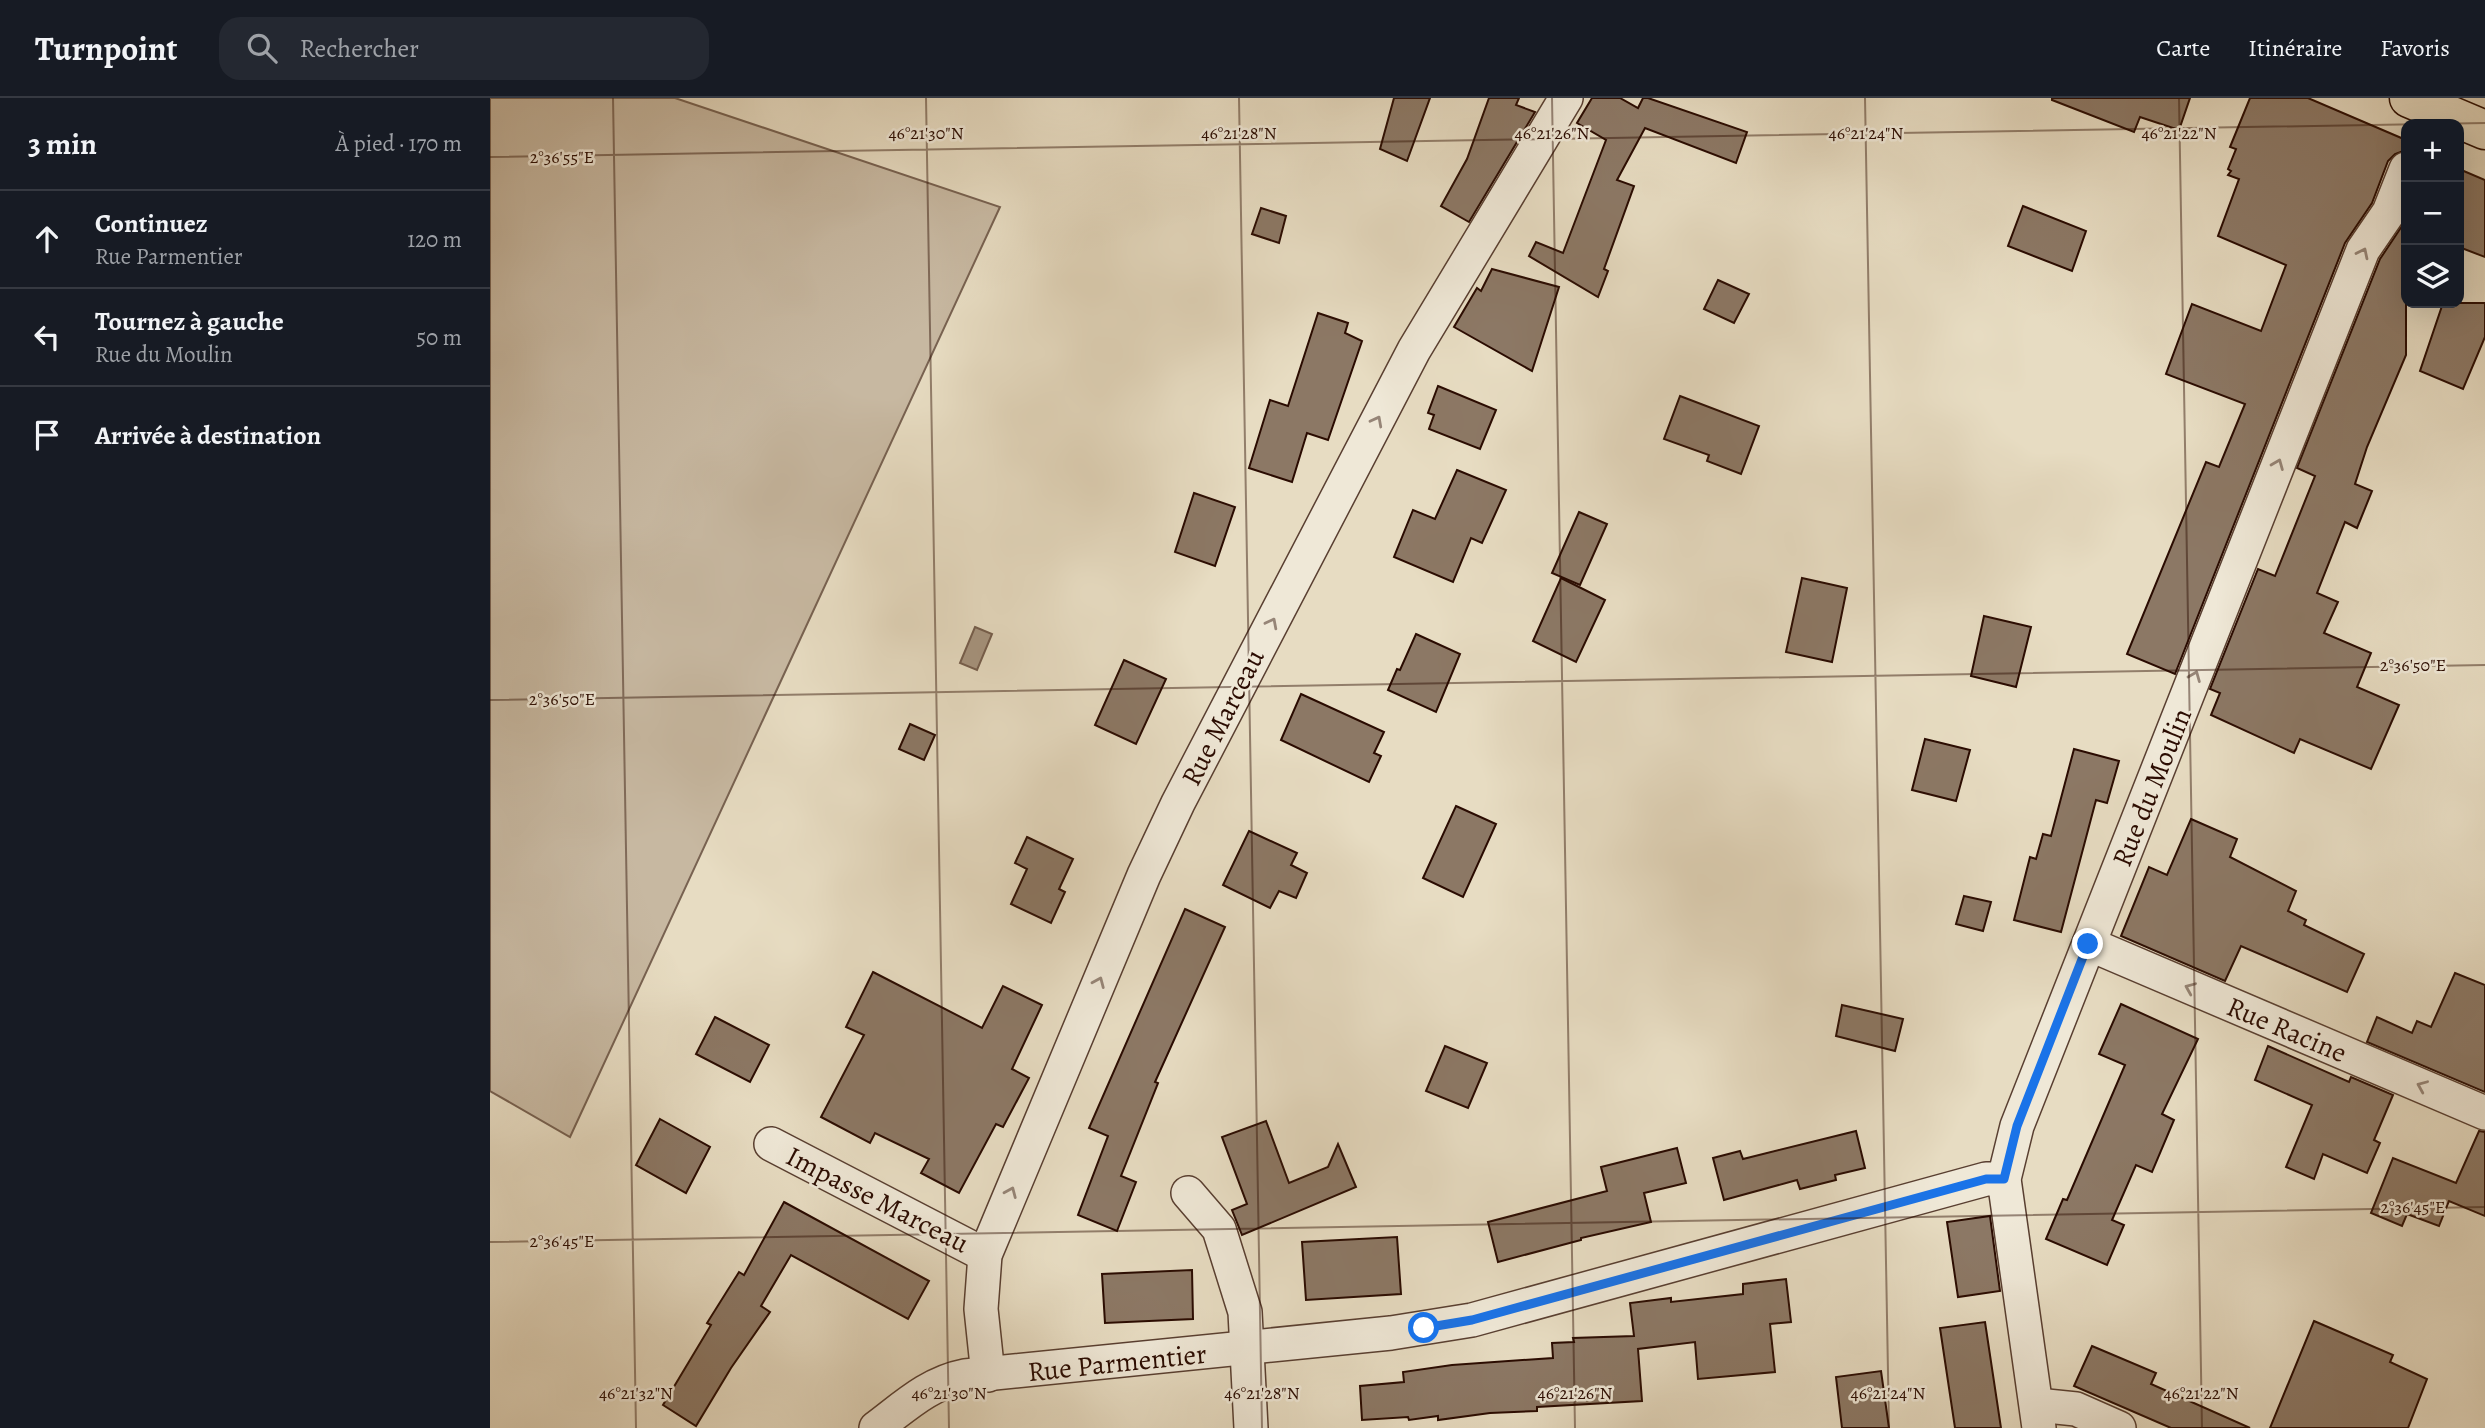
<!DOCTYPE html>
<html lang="fr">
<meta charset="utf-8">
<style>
body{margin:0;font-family:Alegreya,serif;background:#242831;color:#f1f3f6}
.controls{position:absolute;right:21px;top:21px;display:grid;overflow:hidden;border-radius:14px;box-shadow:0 7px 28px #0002}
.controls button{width:63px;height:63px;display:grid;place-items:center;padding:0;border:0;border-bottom:2px solid #363941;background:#171b24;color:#f1f3f6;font:35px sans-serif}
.stop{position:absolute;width:21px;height:21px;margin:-16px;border:5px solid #1a73e8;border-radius:50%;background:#fff}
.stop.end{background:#1a73e8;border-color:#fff;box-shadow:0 2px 7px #0008}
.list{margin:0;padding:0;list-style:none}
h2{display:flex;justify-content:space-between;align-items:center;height:91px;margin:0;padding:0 28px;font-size:30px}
h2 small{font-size:23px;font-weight:400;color:#9ea1a6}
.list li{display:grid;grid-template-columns:46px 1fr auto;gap:21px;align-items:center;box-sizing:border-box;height:98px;padding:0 28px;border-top:2px solid #363941}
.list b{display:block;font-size:26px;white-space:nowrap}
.list p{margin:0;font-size:23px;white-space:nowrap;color:#9ea1a6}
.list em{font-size:23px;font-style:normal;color:#9ea1a6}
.icon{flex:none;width:38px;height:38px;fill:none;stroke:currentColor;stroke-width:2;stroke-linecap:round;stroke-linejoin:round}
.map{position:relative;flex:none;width:1995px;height:1330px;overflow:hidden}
header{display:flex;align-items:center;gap:42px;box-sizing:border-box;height:98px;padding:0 35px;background:#171b24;border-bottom:2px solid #363941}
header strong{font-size:33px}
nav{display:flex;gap:38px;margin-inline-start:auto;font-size:24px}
.search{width:490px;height:63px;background:#242831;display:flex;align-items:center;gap:18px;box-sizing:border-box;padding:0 24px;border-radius:21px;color:#9ea1a6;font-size:26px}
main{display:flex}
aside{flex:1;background:#171b24}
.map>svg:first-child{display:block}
</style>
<header>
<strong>Turnpoint</strong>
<div class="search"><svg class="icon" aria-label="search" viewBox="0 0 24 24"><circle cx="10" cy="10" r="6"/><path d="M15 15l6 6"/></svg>Rechercher</div>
<nav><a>Carte</a><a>Itinéraire</a><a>Favoris</a></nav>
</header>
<main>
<aside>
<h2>3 min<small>À pied · 170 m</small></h2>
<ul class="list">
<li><svg class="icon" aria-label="ahead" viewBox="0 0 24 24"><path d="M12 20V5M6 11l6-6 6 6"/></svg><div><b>Continuez</b><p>Rue Parmentier</p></div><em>120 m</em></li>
<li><svg class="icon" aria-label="left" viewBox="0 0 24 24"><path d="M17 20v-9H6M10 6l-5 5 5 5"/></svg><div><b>Tournez à gauche</b><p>Rue du Moulin</p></div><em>50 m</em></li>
<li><svg class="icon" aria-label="arrive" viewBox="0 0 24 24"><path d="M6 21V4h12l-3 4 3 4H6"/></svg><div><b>Arrivée à destination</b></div></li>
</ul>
</aside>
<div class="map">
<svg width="1995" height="1330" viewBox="0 0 1995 1330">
<rect width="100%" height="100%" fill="#e7dcc2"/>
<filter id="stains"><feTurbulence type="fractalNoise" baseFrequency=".00286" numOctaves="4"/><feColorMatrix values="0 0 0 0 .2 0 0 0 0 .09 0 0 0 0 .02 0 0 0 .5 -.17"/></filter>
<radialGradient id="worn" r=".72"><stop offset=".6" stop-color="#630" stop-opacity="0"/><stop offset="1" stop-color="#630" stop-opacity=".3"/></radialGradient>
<!-- green -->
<polygon fill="#c7b8a1" stroke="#786251" stroke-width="2" points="0,0 185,0 510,109 80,1039 0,993"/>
<!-- water -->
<polygon fill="#a79580" stroke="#755e4d" stroke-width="2" points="485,529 502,536 487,572 470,565"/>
<!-- building -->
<g fill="#8c7865" stroke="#2a0b01" stroke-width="2">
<polygon points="904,0 940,0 917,63 890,51"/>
<polygon points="999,0 1029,0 1026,7 1045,14 979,124 951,108 977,61"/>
<polygon points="1102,0 1130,0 1148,10 1153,0 1158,0 1257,34 1246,65 1155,30 1127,82 1144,88 1114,171 1118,173 1108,199 1039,158 1046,144 1073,155 1116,42 1087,25"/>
<polygon points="1562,0 1700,0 1689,32 1650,19 1644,34 1562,2"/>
<polygon points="1760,0 1818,0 1916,42 1916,52 1905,56 1898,63 1882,105 1855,145 1685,576 1637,556 1716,364 1729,369 1755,306 1676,276 1702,206 1771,233 1796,167 1728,138 1749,81 1738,77 1741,73 1738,71 1746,51 1740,49"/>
<polygon points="1969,71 1995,82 1995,159 1969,149"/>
<polygon points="1533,108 1596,133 1582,173 1518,148"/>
<polygon points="771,110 796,118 789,145 762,136"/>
<polygon points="1916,122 1916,257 1877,349 1865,386 1882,393 1867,430 1855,424 1827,495 1848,504 1834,535 1881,555 1867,589 1909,607 1881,671 1810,641 1804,655 1721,617 1730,595 1720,591 1768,471 1785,478 1825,378 1807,370 1890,161"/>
<polygon points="1002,171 1069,189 1042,273 964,229 987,190 991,193"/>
<polygon points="1228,182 1259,196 1244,225 1214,211"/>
<polygon points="1953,205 1995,205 1995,239 1973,291 1930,273"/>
<polygon points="828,215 858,225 855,235 872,243 838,342 817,335 802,384 759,370 780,302 798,308"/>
<polygon points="948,288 1006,312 990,351 939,331 944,317 938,315"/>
<polygon points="1190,298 1269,328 1251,376 1217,363 1219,357 1174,341"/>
<polygon points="967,372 1016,392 992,445 981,440 963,484 904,459 923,412 945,421"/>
<polygon points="704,395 745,409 725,468 685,454"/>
<polygon points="1089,414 1117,426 1090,487 1062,475"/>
<polygon points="1071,480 1115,502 1086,564 1043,543"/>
<polygon points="1312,480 1357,490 1342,564 1296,554"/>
<polygon points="1494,518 1541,529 1526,589 1481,578"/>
<polygon points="926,536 970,556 946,614 898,592 907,571 910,572"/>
<polygon points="634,562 676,581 646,646 605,627"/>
<polygon points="811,596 894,634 884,655 891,658 879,684 791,642"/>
<polygon points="420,626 445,637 434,662 409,651"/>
<polygon points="1435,641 1480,652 1466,703 1422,692"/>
<polygon points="1584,651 1629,663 1617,705 1606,702 1571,834 1524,822 1540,759 1546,761 1553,736 1561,738"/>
<polygon points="966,708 1006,726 973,799 933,780"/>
<polygon points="1701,721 1747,741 1740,759 1806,793 1798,813 1816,822 1814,827 1874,856 1857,894 1751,848 1735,883 1631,838 1659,769 1677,777"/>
<polygon points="759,733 807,755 801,767 817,775 806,800 789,793 780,810 733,787"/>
<polygon points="537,739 583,761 569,791 575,794 561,825 521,806 537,771 525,765"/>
<polygon points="1474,798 1501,804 1493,833 1466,826"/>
<polygon points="695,811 735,829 665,984 668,985 631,1078 646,1084 627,1133 588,1117 618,1038 599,1030"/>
<polygon points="383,874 492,930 513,888 552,907 522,971 539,980 513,1029 506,1026 469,1095 431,1075 439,1061 385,1035 380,1045 331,1019 374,937 356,929"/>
<polygon points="1965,875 1995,887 1995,994 1877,944 1887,919 1922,935 1927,923 1941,929"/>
<polygon points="1631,906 1708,941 1672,1016 1684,1022 1662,1074 1646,1067 1622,1122 1634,1127 1617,1167 1556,1141 1573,1101 1577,1102 1635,967 1609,956"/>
<polygon points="1352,907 1413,921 1405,953 1346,938"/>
<polygon points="225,919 279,947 260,984 206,956"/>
<polygon points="955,948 997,965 978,1010 936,993"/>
<polygon points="1778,948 1859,984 1861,979 1903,997 1884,1042 1890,1045 1877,1075 1833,1056 1824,1081 1796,1069 1822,1007 1765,982"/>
<polygon points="170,1021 220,1049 196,1095 146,1067"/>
<polygon points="776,1023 799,1085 838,1069 848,1046 866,1089 752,1137 742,1112 757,1106 732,1039"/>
<polygon points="1366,1033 1375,1070 1345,1077 1346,1082 1310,1091 1307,1082 1234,1102 1223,1060 1250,1053 1253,1061"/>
<polygon points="1989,1033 1995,1034 1995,1118 1959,1103 1949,1128 1917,1116 1912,1128 1881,1115 1903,1060 1966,1085"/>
<polygon points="1187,1050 1196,1085 1154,1095 1161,1124 1091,1140 1091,1142 1008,1164 998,1124 1117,1093 1111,1069"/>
<polygon points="294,1104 439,1183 418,1221 301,1157 271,1208 280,1214 241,1270 206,1328 173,1307 221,1227 217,1225 249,1174 254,1177"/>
<polygon points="1500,1118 1510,1193 1468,1199 1457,1124"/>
<polygon points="907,1139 911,1196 816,1202 812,1144"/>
<polygon points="702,1172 703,1221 615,1225 612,1176"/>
<polygon points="1296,1181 1301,1224 1280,1226 1285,1274 1208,1281 1205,1244 1148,1251 1152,1303 1047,1309 1047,1313 1000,1315 948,1322 948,1318 919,1322 918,1319 872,1322 870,1288 914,1284 913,1274 962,1267 1063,1260 1062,1245 1084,1244 1083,1240 1144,1238 1140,1205 1181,1200 1181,1204 1253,1196 1253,1186"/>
<polygon points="1824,1223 1903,1257 1900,1264 1937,1281 1918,1330 1780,1330"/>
<polygon points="1495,1224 1511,1330 1465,1330 1450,1230"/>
<polygon points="1602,1248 1666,1275 1661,1286 1760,1330 1681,1330 1584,1288"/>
<polygon points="1391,1273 1399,1330 1352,1330 1346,1279"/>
</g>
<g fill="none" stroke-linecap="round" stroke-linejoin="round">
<!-- minor casing -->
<g stroke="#593f31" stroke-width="36">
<g id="minor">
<polyline points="1599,846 1995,1015"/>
<polyline points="281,1046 495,1157"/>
<polyline points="698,1095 729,1131 755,1214 761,1330"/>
<polyline points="498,1277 491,1211 495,1157 654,777 688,705 924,252 1076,0"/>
<polyline points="1547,1307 1586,1311 1629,1330"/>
<path d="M 386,1330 C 414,1309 439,1285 475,1278 L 901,1235 L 982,1222 L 1496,1081 L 1514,1081"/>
<polyline points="1549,1330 1514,1081 1527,1028 1873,152 1899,114 1916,71"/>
</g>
</g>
<!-- major casing -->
<g stroke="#2a0b01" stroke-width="41">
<polyline id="major" points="1919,0 1995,32"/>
</g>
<!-- minor -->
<use href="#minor" stroke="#efe8d7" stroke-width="33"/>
<!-- major -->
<use href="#major" stroke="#e7dcc2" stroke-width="38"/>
</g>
<!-- one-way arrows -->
<defs><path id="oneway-chevron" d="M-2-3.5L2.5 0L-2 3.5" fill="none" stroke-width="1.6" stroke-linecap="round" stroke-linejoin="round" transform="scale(1.75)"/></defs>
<g stroke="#968577">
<use href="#oneway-chevron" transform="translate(1873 155) rotate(-64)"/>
<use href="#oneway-chevron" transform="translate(887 323) rotate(-62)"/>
<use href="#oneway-chevron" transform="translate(1788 366) rotate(-68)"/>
<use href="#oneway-chevron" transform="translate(782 525) rotate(-63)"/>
<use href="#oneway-chevron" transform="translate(1705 578) rotate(-68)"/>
<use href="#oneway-chevron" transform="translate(609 884) rotate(-67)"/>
<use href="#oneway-chevron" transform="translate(1700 890) rotate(-157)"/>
<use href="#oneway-chevron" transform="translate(1932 988) rotate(-157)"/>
<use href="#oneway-chevron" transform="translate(521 1094) rotate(-67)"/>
</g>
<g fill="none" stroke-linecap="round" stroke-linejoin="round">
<!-- route -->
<polyline stroke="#1a73e8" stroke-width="9" points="934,1230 982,1222 1496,1081 1514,1081 1527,1028 1598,846"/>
</g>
<!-- ticks -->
<path fill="none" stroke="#2a0b01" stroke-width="2" stroke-opacity="0.45" d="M 123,0 L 146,1330M 436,0 L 459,1330M 749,0 L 772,1330M 1062,0 L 1085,1330M 1375,0 L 1399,1330M 1689,0 L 1712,1330M 0,59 L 1995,25M 0,602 L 1995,567M 0,1144 L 1995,1109"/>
<g text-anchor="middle" stroke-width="5" stroke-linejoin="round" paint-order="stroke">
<!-- street labels -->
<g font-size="28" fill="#2a0b01" stroke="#efe8d7">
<text transform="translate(732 619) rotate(-63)" y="10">Rue Marceau</text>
<text transform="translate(1661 689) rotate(-68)" y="10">Rue du Moulin</text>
<text transform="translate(1797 931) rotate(23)" y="10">Rue Racine</text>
<text transform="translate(388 1101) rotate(27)" y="10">Impasse Marceau</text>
<text transform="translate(627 1264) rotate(-6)" y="10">Rue Parmentier</text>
</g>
</g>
<g font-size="18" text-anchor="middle" fill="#2a0b01" stroke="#efe8d7" stroke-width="5" stroke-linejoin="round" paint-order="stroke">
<text x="436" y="41">46°21'30"N</text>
<text x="749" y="41">46°21'28"N</text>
<text x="1062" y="41">46°21'26"N</text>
<text x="1376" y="41">46°21'24"N</text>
<text x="1689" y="41">46°21'22"N</text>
<text x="72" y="65">2°36'55"E</text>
<text x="1923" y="573">2°36'50"E</text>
<text x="72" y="607">2°36'50"E</text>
<text x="1923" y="1115">2°36'45"E</text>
<text x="72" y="1149">2°36'45"E</text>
<text x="146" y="1301">46°21'32"N</text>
<text x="459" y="1301">46°21'30"N</text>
<text x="772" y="1301">46°21'28"N</text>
<text x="1085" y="1301">46°21'26"N</text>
<text x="1398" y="1301">46°21'24"N</text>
<text x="1711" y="1301">46°21'22"N</text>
</g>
<rect width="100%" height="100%" filter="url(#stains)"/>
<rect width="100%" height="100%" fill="url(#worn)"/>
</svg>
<div class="controls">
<button>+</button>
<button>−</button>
<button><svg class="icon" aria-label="layers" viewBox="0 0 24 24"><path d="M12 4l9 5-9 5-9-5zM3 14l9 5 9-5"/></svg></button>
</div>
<div class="stop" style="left:934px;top:1230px"></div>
<div class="stop end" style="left:1598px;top:846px"></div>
</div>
</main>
